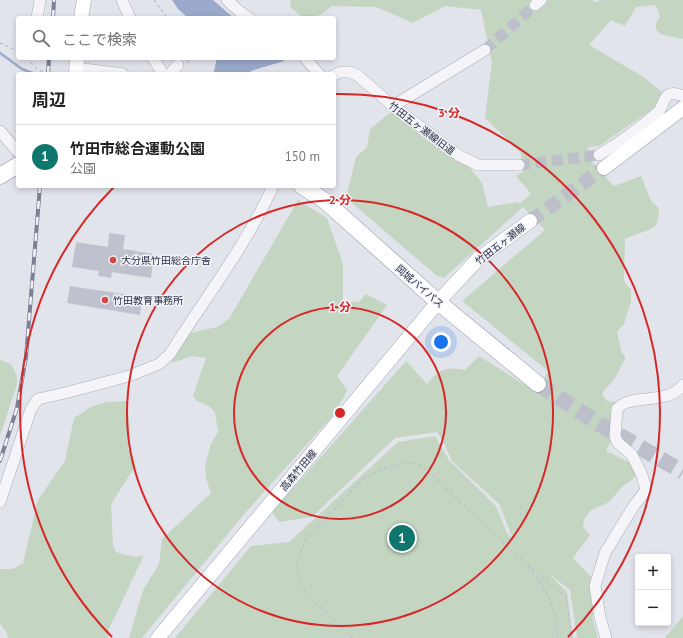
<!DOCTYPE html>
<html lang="ja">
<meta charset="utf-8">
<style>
body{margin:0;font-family:"PT Sans","Noto Sans JP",sans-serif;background:#f2f2f2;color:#222}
.controls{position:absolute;right:12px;bottom:12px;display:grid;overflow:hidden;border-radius:4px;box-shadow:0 2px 6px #0003}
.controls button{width:36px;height:36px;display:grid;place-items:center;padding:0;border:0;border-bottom:1px solid #e0e0e0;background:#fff;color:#222;font:20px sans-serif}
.you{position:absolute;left:441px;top:342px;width:14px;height:14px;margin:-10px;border:3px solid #fff;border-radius:50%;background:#1a73e8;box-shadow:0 0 0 6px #1a73e833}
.badge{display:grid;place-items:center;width:26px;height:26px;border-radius:50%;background:#0f766e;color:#fff;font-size:13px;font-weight:700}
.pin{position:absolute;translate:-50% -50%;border:2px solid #fff;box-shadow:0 1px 4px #0006}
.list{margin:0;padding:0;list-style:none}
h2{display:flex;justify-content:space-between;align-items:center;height:52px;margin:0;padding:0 16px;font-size:17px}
h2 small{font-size:13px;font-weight:400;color:#767676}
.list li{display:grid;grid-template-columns:26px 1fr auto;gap:12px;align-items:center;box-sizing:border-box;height:64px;padding:0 16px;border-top:1px solid #e0e0e0}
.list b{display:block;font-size:15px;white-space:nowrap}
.list p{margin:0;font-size:13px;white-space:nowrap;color:#767676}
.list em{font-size:13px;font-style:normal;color:#767676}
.icon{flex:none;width:22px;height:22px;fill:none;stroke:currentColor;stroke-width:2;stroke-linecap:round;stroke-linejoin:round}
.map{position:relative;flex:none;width:683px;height:638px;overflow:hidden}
.search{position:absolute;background:#fff;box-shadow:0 2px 6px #0003;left:16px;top:16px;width:320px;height:44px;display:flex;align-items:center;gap:10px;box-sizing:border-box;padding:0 14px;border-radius:4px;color:#767676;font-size:15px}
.panel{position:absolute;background:#fff;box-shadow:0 2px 6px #0003;left:16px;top:72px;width:320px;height:116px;border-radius:4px}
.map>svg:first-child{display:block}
</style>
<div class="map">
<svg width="683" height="638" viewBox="0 0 683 638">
<rect width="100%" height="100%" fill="#e2e4eb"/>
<!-- green -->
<g fill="#c4d5c2">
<path d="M 290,0 L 593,0 L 595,2 L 601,0 L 683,0 L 683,39 L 660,34 L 656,29 L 656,23 L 660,17 L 656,5 L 636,7 L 625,26 L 611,20 L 589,45 L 642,76 L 662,92 L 654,108 L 599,146 L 588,147 L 591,161 L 614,186 L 641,176 L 651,201 L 659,208 C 659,213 658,220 656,225 C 654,229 631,236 625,239 L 624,279 L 625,283 L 631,290 L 631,301 L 624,324 L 617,332 L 622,353 L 625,356 L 625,359 L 615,378 L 603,392 L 603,396 L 607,401 L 621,403 L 615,431 L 606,451 L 633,464 L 637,474 L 633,479 L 623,486 L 609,502 L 590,511 L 584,520 L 583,527 L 590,535 L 573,558 L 592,578 L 593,620 L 598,638 L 577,638 L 570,590 L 549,574 L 567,592 L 573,638 L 175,638 L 251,546 L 289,542 L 398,442 L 435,436 L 449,460 L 496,506 L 507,533 L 513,539 L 499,504 L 452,461 L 443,441 L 437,432 L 395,438 L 312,517 L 279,522 L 272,512 L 406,361 L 427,384 C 440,369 444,366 465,370 L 479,356 L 536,392 L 548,371 L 462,301 L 545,230 L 523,207 L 444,278 L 437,276 L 346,198 L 356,157 L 367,147 L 370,129 L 391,112 L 470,168 L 482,183 L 488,207 L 518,202 L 519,204 L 531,194 L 516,176 L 523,172 L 521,153 L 485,118 L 492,62 L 481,10 L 445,6 L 413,23 L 376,7 L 332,6 L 322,14 L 311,18 L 304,18 L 291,8 Z"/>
<polygon points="298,200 327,218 343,264 343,303 359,302 366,294 387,305 337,376 347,390 336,412 246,512 142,638 129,638 143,590 159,564 162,539 211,493 206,479 205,465 211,444 218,432 215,412 210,407 197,401 193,396 206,358 192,356 172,363 173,356 185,337 190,333 217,327 229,319"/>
<polygon points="0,360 11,364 17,377 17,384 0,436"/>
<polygon points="127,401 130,428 128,449 135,461 134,468 111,504 113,544 115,551 121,554 136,557 144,555 109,629 108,638 8,638 7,633 0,624 0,569 13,569 23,563 38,500 65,461 74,418 91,407 106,402"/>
<polygon points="683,616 683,638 665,638"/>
</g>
<!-- water -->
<g fill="#9baacc">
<polygon points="172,0 213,0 234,18 188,18 178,9"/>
<polygon points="217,58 281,58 284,61 251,71 248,74 212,74 214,71"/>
</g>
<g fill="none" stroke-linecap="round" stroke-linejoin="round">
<!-- stream -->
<polyline stroke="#9baacc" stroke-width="2.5" points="0,53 22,69 35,74"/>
</g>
<!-- building -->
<g fill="#bfc2ce">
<polygon points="109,233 125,235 123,249 154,254 151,278 112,272 111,278 98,276 99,271 72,267 76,242 108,247"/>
<polygon points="70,286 142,297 140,315 67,303"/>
</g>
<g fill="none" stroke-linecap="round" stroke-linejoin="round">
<!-- minor-tunnel -->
<g stroke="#bdc0ca" stroke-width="11" stroke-dasharray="11 5.5" stroke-linecap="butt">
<polyline points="485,50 535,5"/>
<polyline points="519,165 599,155"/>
</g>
<!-- major-tunnel -->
<polyline stroke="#bdc0ca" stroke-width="14" stroke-dasharray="14 7" stroke-linecap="butt" points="530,221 604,168"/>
<!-- highway-tunnel -->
<polyline stroke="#bdc0ca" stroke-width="16" stroke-dasharray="16 8" stroke-linecap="butt" points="538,384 596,422 683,472"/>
<!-- minor casing -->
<g stroke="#aaadb9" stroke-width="12">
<g id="minor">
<polyline points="122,0 130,18"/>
<polyline points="227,0 239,11 249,18"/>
<polyline points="535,5 541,0"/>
<polyline points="37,18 40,0"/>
<polyline points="153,58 163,74"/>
<polyline points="305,58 319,74"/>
<polyline points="76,68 123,74"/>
<polyline points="170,74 178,65"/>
<polyline points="334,75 341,72 349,72 357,75 393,106 458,155 478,165 519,165"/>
<polyline points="393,106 485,50"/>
<polyline points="0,131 18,152"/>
<path d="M 599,155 C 620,142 641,127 659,111 C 663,106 663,99 668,95 C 673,92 678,94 683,96"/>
<path d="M 0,502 L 31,409 L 38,399 L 65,393 L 129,376 L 159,364 L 170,354 C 205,298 246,246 273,186"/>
<path d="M 606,638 L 600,617 L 595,586 L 605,553 L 633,507 L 646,490 L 642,475 L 632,455 L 617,442 L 615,436 L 617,409 C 620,406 624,403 628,402 C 647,396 669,402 683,385"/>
</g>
</g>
<!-- major casing -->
<g stroke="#a0a5b7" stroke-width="15">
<g id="major">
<polyline points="81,18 84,0"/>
<polyline points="76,74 77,58"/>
<polyline points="604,168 683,108"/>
<polyline points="158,638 438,302 477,260 530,221"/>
</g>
</g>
<!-- highway casing -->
<g stroke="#888ea2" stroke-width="17">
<g id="highway">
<polyline points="0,176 18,165"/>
<polyline points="302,186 325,201 438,302 538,384"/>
</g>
</g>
<!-- path -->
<g stroke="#c0c1ca" stroke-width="1.5" stroke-dasharray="3 3" stroke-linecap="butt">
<polyline points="154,0 167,18"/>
<polyline points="0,43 18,51"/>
<polyline points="27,58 36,68 47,74"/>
<polyline points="188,63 189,58"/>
<polyline points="528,565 566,597 572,638"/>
<path d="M 352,638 L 309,596 L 302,587 L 298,575 L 297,562 L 305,540 L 364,478 L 385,468 L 398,464 L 414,463 L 423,467 L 525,563 C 547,590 556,602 557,638"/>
</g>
<!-- minor -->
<use href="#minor" stroke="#f5f5f9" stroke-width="11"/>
<!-- major -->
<use href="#major" stroke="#fff" stroke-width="14"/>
<!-- highway -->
<use href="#highway" stroke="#fff" stroke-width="16"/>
<!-- rail casing -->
<g stroke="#7a8095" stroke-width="4">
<g id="rail">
<polyline points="53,18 54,0"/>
<polyline points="48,74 49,58"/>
<polyline points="0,461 17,408 26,357 40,186"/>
</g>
</g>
<!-- rail -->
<use href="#rail" stroke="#f2f3f8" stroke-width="2.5" stroke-dasharray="8" stroke-linecap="butt"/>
</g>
<!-- distance rings -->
<g fill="none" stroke="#d62828" stroke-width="2">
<circle cx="340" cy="413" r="106"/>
<circle cx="340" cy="413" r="213"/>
<path d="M112 637A319 319 0 0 1 114 187M334 94A319 319 0 0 1 568 637"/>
</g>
<!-- markers -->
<g fill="#d54642" stroke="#f2f3f8" stroke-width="1.5">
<circle cx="113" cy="260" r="4"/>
<circle cx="105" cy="300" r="4"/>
</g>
<g text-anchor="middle" stroke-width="3" stroke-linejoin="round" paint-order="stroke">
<!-- street labels -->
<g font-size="10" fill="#292e44" stroke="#f2f3f8">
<text transform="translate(422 128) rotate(37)" y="4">竹田五ヶ瀬線旧道</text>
<text transform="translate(500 244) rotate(-38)" y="4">竹田五ヶ瀬線</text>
<text transform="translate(420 286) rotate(41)" y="4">岡城バイパス</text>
<text transform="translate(298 470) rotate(-50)" y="4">高森竹田線</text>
</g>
<!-- poi labels -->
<g font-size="10" fill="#292e44" stroke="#f2f3f8" text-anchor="start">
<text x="121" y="264">大分県竹田総合庁舎</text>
<text x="113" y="304">竹田教育事務所</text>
</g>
</g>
<circle cx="340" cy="413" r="6" fill="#d62828" stroke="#f2f3f8" stroke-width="2"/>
<g font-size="12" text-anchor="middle" font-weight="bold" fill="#d62828" stroke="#f2f3f8" stroke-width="3" stroke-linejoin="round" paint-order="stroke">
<text x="449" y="117">3 分</text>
<text x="340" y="204">2 分</text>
<text x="340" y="311">1 分</text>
</g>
</svg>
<div class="controls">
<button>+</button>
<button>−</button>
</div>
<div class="you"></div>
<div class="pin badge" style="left:402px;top:538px">1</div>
<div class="search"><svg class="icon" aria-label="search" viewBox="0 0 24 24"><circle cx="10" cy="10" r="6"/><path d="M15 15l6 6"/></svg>ここで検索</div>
<section class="panel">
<h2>周辺<small></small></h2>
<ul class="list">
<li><span class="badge">1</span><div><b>竹田市総合運動公園</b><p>公園</p></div><em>150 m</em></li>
</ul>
</section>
</div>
